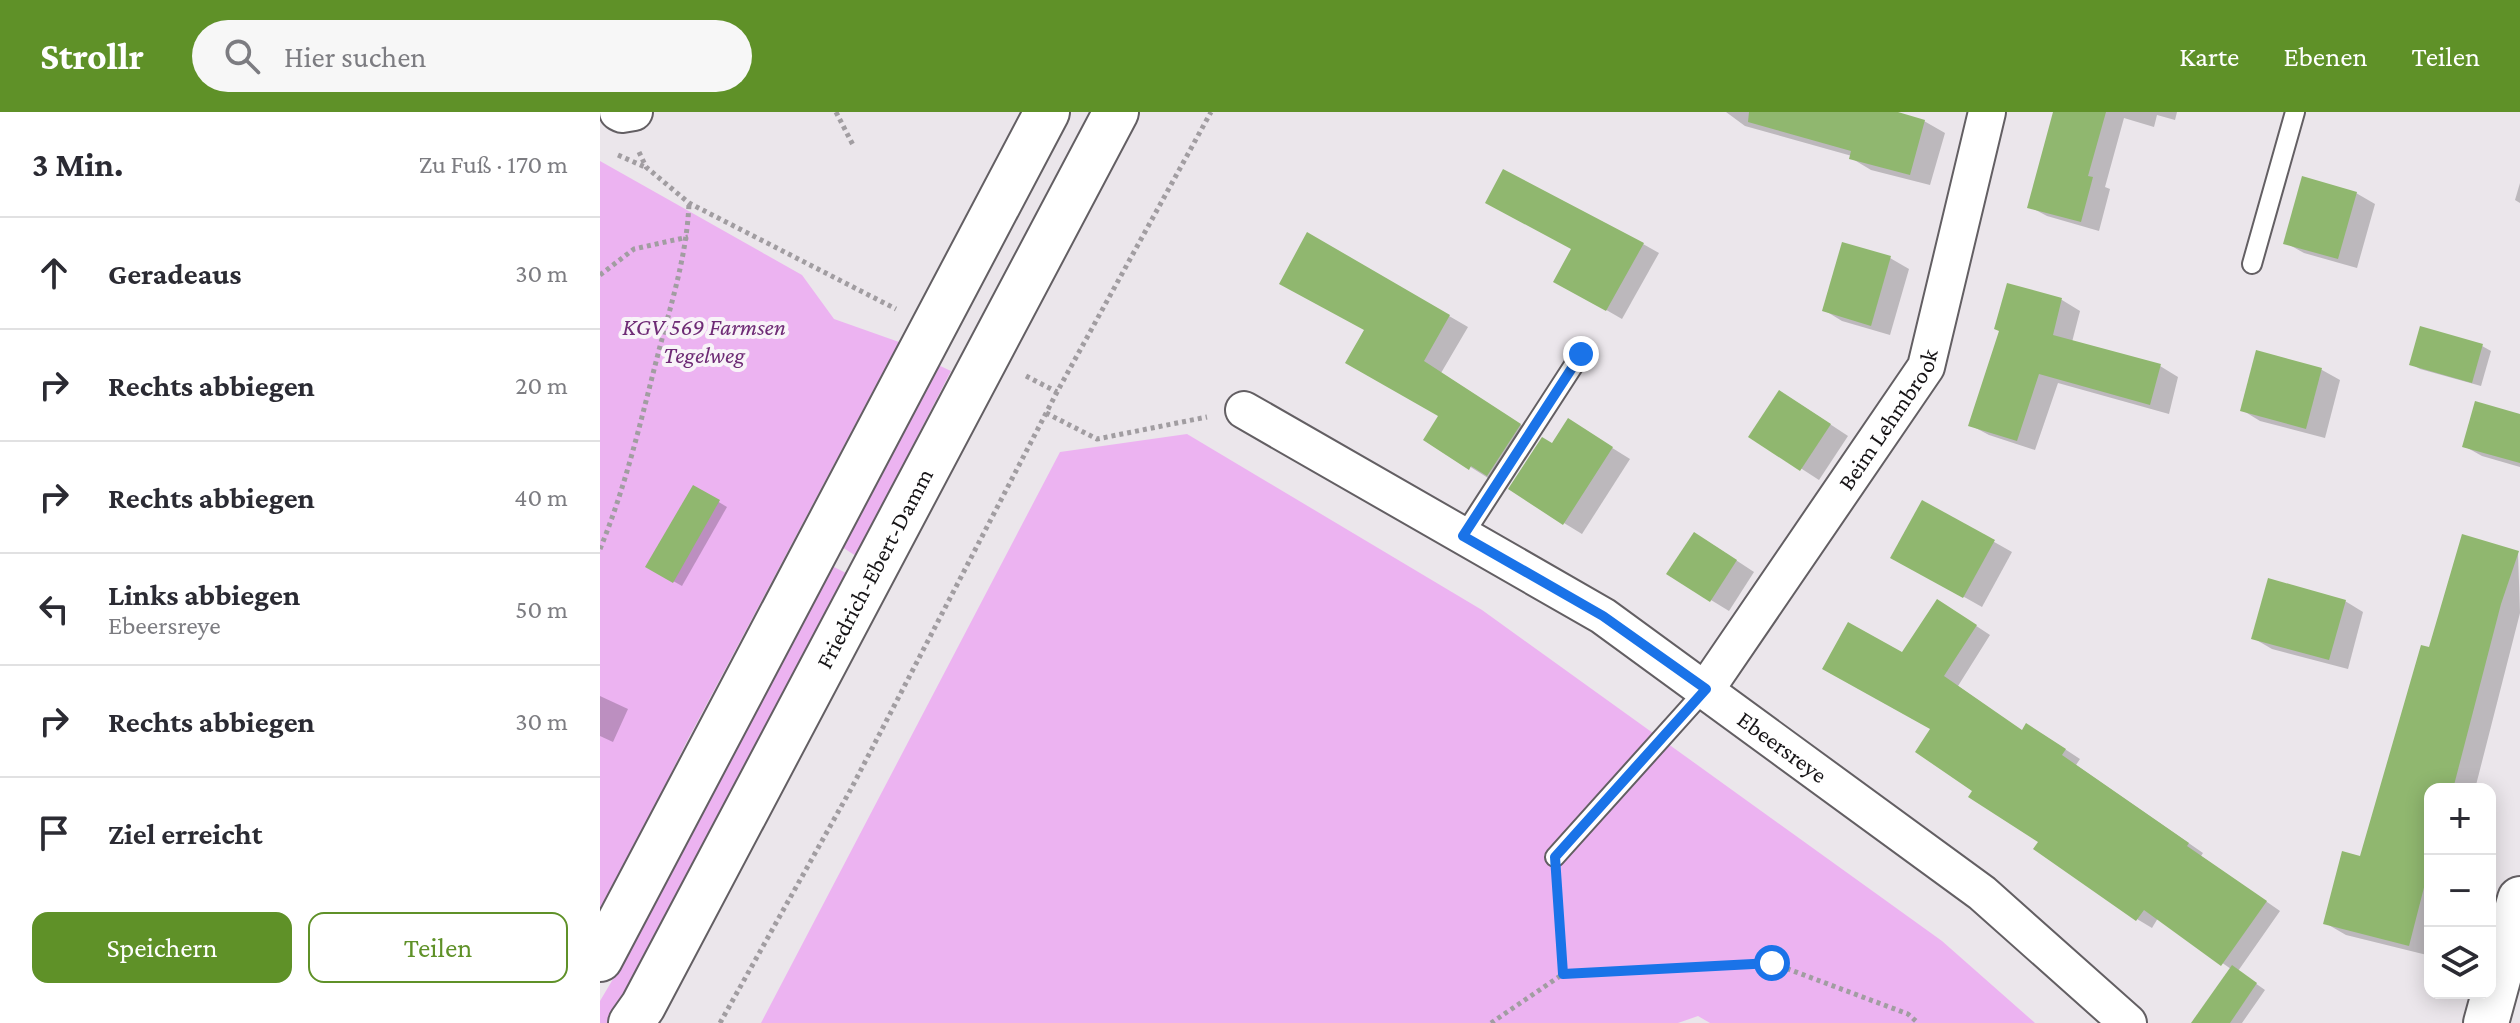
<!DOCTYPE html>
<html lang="de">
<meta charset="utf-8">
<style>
body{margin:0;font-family:"Crimson Pro",serif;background:#f7f7f7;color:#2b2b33}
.controls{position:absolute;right:24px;bottom:24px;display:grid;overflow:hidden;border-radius:16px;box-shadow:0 4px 20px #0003}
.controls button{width:72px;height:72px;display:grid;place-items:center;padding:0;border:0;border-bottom:2px solid #e1e1e2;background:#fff;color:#2b2b33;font:40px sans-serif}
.stop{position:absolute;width:24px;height:24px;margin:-18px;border:6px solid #1a73e8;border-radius:50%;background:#fff}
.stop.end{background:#1a73e8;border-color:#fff;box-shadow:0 2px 8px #0008}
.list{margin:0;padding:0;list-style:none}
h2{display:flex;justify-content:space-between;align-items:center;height:104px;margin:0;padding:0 32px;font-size:34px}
h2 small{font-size:26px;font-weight:400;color:#7c7c81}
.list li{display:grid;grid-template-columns:52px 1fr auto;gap:24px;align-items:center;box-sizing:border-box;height:112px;padding:0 32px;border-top:2px solid #e1e1e2}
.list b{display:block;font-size:30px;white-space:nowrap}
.list p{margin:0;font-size:26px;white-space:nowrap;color:#7c7c81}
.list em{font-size:26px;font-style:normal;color:#7c7c81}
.actions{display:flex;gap:16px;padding:24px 32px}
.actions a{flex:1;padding:18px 0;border:2px solid #5f9128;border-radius:16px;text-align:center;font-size:28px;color:#5f9128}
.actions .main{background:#5f9128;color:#fff}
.icon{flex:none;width:44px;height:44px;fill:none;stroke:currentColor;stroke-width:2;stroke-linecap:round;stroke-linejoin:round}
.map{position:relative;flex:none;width:1920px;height:911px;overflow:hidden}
header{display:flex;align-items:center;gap:48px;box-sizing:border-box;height:112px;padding:0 40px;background:#5f9128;color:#fff}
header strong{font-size:38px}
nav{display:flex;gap:44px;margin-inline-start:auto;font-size:28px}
.search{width:560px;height:72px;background:#f7f7f7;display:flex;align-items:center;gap:20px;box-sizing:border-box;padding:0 28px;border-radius:44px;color:#7c7c81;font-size:30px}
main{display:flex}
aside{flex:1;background:#fff}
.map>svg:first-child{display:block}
</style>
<header>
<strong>Strollr</strong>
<div class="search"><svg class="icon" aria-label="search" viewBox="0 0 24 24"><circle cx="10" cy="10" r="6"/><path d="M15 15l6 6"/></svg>Hier suchen</div>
<nav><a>Karte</a><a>Ebenen</a><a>Teilen</a></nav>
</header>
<main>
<aside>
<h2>3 Min.<small>Zu Fuß · 170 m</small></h2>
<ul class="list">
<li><svg class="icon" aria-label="ahead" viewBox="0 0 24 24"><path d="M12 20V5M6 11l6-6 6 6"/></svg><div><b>Geradeaus</b></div><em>30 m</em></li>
<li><svg class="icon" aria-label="right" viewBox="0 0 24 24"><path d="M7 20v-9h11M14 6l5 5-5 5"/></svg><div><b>Rechts abbiegen</b></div><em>20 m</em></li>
<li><svg class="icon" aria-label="right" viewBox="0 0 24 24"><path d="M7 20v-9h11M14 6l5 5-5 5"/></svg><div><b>Rechts abbiegen</b></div><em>40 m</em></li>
<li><svg class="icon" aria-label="left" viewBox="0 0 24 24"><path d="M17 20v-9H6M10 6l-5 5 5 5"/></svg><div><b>Links abbiegen</b><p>Ebeersreye</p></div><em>50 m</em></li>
<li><svg class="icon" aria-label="right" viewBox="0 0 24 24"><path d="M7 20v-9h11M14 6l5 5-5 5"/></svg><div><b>Rechts abbiegen</b></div><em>30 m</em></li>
<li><svg class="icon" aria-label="arrive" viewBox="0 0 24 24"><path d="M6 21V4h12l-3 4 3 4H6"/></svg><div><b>Ziel erreicht</b></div></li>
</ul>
<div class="actions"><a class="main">Speichern</a><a>Teilen</a></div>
</aside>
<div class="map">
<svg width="1920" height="911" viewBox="0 0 1920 911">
<rect width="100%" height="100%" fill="#ebe6eb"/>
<!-- green -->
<g fill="#ecb3f1">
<polygon points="0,49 202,163 234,207 299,230 86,631 0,805"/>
<polygon points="336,252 351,259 256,444 242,435"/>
<polygon points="587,322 882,498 1342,829 1435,911 1110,911 1098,904 1078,911 161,911 460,340"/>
<polygon points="232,454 248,462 40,859 8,911 0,911 0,889 29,840"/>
</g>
<!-- shadow -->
<g fill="#0003">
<polygon points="1126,0 1290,0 1324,9 1345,21 1330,73 1271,58 1251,46 1252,44 1145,14"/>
<polygon points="1454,0 1577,0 1575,8 1557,3 1554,15 1524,6 1505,75 1510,77 1499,119 1447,104 1430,95"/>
<polygon points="1920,71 1920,91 1915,88"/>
<polygon points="1756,81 1775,92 1757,156 1704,141 1686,131"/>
<polygon points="708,122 868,215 841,261 938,324 907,373 890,364 888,366 826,327 841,304 766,218"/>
<polygon points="1043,132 1059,141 1022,207 956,169"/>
<polygon points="1243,133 1290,146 1309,157 1290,223 1242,209 1224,198"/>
<polygon points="1408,174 1462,188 1480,199 1472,230 1560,254 1578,265 1569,302 1458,271 1435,338 1389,323 1370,313 1401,219"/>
<polygon points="1882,234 1891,239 1881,274 1820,257 1811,252"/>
<polygon points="1657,241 1722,258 1740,268 1725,326 1660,309 1642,298"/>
<polygon points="1198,291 1248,324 1219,368 1151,324"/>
<polygon points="1920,304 1920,355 1882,344 1864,334"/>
<polygon points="985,319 1030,347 982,422 964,411 953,333"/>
<polygon points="94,375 127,395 82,474 48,455"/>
<polygon points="1323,390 1412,440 1382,495 1293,445"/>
<polygon points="1113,433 1154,460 1129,499 1111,488"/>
<polygon points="1918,440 1920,501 1875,677 1830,677 1830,832 1827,843 1746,823 1727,812 1762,746 1830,538"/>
<polygon points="1745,489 1763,500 1748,557 1672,537 1653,526"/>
<polygon points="1352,498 1390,523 1358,574 1423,620 1442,622 1480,647 1476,653 1603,741 1601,744 1680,799 1638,859 1665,878 1642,911 1593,911 1631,857 1558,806 1552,816 1537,807 1436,737 1441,730 1374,679 1333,617 1303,543"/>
<polygon points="0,584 28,597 13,630 0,624"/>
</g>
<!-- building -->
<g fill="#90b76f">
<polygon points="1149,0 1298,0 1325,8 1310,63 1249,47 1251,39 1148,10"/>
<polygon points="1453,0 1506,0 1488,64 1493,65 1481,110 1427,96"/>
<polygon points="903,57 1044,131 1006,199 953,170 971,137 885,91"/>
<polygon points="1702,64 1757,80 1738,147 1683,132"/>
<polygon points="707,120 850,203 824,249 921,312 887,364 871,354 869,358 823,328 838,304 745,251 764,218 679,172"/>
<polygon points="1242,130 1291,144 1271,214 1222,199"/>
<polygon points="1407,171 1462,186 1453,223 1561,252 1550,293 1439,262 1417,329 1368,314 1399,219 1394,217"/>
<polygon points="1820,214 1883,232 1872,271 1809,253"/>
<polygon points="1656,238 1722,256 1706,317 1640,299"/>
<polygon points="1179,278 1231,312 1200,359 1148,325"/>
<polygon points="1875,289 1920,302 1920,351 1862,335"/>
<polygon points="968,306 1013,335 963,413 908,377 942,325 952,331"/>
<polygon points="93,373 120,388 73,471 45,455"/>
<polygon points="1322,388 1395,428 1363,486 1290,446"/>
<polygon points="1094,420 1137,448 1110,490 1066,462"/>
<polygon points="1862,422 1919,439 1901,492 1853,677 1830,677 1830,752 1809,834 1723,812 1742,739 1760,744 1821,533 1829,535"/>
<polygon points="1668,466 1746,488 1729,548 1651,527"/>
<polygon points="1337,487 1377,513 1344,564 1422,618 1426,611 1466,637 1462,643 1589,731 1587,734 1667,789 1621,854 1544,798 1536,809 1433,737 1438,730 1368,685 1372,679 1315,640 1330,617 1222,557 1248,510 1302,540"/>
<polygon points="1632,853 1657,871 1630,911 1591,911"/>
</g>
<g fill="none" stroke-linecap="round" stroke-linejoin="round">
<!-- lane casing -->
<g stroke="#635f63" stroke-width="22">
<g id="lane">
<polyline points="1652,152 1695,0"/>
<polyline points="863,424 981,242"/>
<polyline points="955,745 1106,577"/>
</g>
</g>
<!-- street casing -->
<g stroke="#635f63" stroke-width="40">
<g id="street">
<polyline points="18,0 22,2 34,0"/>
<path id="s1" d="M 644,298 L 1003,504 L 1382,781 L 1528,911"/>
<path id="s2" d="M 1106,577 L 1326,255 L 1387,0"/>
</g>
</g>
<!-- secondary casing -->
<g stroke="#635f63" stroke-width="48">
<g id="secondary">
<polyline points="0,847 447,0"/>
<path id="s3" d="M 31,911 L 43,894 L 516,0"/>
<polyline points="1886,911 1920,787"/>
</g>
</g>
<!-- path -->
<g stroke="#a19da1" stroke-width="5" stroke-dasharray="4 4" stroke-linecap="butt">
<polyline points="236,0 254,35"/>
<polyline points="39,40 46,55 89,91 296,197"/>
<polyline points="18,43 45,55"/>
<polyline points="0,163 34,137 88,125"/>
<polyline points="426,264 457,280"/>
<polyline points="446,301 497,327 607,305"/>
<path d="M 0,437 C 26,374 41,308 58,242 C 71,192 87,143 89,91"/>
<polyline points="957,774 963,862"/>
<polyline points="120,911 251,677 457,280 611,0"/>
<polyline points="891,911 963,862 1172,851 1308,902 1318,911"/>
</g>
<!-- lane -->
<use href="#lane" stroke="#fff" stroke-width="18"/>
<!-- street -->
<use href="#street" stroke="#fff" stroke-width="36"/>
<!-- secondary -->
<use href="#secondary" stroke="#fff" stroke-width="44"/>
</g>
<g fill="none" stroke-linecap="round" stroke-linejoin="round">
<!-- route -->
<polyline stroke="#1a73e8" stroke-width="10" points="981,242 863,424 1003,504 1106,577 955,745 963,862 1172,851"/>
</g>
<g text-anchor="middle" stroke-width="8" stroke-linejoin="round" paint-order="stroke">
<!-- park labels -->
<g font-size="24" font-style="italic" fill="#6e2b75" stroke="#f8f3f8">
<text x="104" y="223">KGV 569 Farmsen<tspan x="104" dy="28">Tegelweg</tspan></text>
</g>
<!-- street labels -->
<g font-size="24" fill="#161416" stroke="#f8f3f8">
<text dy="8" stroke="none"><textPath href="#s2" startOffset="326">Beim Lehmbrook</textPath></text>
<text dy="8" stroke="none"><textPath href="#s3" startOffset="516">Friedrich-Ebert-Damm</textPath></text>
<text dy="8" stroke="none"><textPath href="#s1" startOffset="636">Ebeersreye</textPath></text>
</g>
</g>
</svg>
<div class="controls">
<button>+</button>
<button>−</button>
<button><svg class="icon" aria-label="layers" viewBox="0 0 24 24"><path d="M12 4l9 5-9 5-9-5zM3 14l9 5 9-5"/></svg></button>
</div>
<div class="stop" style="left:1172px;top:851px"></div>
<div class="stop end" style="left:981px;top:242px"></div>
</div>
</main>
